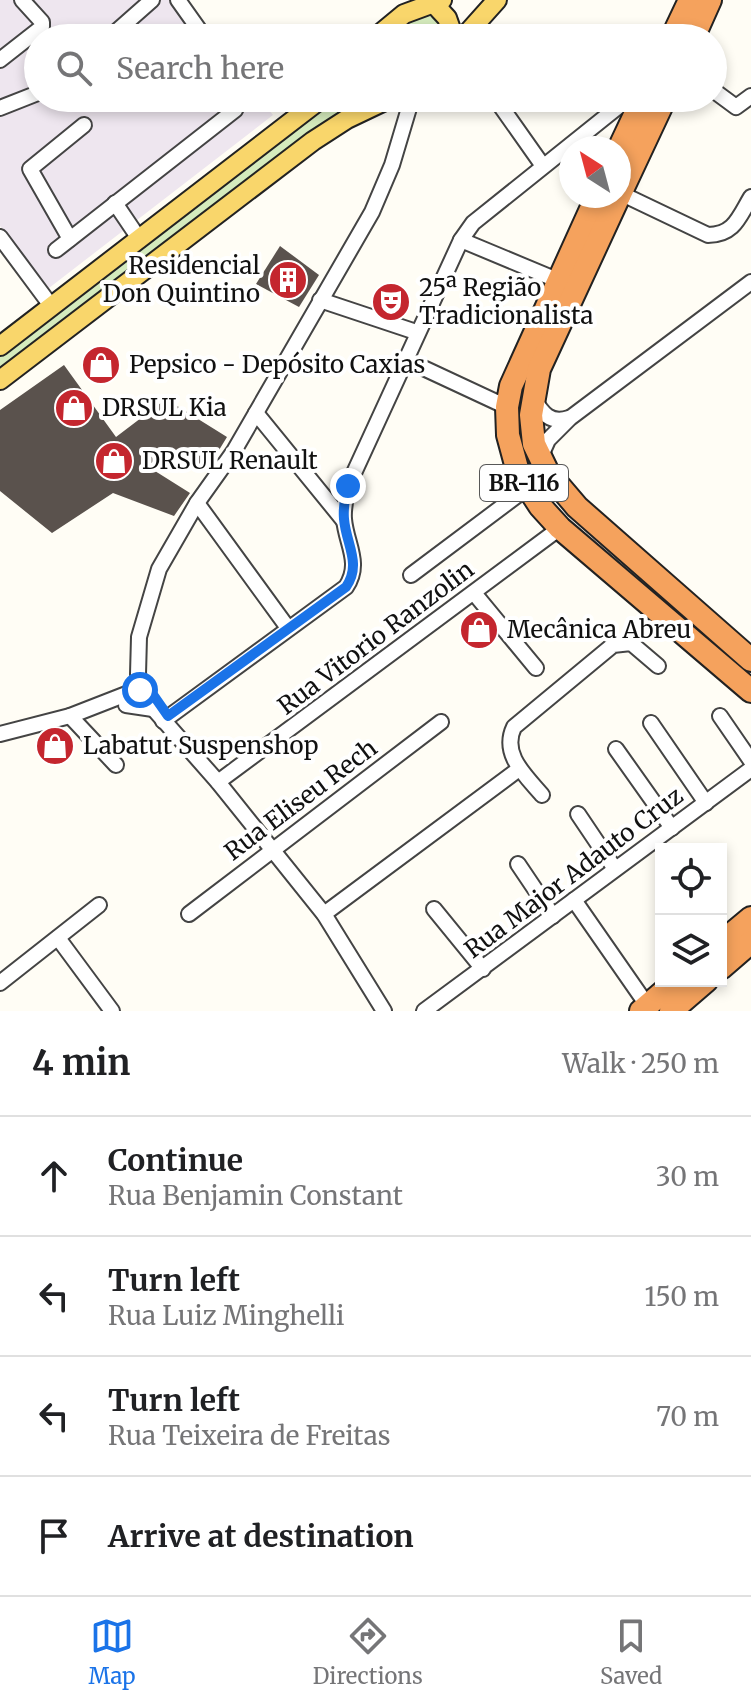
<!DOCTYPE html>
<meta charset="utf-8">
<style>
body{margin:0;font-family:Merriweather,serif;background:#f6f6f6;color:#202124}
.controls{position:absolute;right:24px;bottom:24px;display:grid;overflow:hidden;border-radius:0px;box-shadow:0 4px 12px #0003}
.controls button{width:72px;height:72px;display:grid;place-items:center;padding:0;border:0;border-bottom:2px solid #e0e0e0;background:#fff;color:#202124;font:40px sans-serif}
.compass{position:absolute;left:559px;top:136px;width:72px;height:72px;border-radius:50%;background:#fff;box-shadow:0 4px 12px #0003;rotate:324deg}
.stop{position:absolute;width:24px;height:24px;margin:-18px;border:6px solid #1a73e8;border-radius:50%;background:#fff}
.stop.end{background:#1a73e8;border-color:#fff;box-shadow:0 2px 8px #0008}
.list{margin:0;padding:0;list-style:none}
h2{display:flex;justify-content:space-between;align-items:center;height:104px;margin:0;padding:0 32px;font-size:34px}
h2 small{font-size:26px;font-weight:400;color:#757577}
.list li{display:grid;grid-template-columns:52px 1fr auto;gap:24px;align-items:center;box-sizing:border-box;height:120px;padding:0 32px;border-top:2px solid #e0e0e0}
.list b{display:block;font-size:30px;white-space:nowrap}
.list p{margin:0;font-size:26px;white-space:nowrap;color:#757577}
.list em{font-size:26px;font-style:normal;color:#757577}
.icon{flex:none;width:44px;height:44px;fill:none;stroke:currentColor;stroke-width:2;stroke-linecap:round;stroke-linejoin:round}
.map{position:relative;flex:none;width:751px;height:1011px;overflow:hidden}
.search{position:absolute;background:#fff;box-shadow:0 4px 12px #0003;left:24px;right:24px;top:24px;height:88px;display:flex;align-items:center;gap:20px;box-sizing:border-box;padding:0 28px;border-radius:44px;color:#757577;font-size:30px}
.sheet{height:584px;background:#fff}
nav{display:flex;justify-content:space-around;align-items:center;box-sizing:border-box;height:112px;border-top:2px solid #e0e0e0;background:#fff;font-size:22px;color:#757577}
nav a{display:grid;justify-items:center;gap:4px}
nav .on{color:#1a73e8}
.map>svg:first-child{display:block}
</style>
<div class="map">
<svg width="751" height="1011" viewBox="0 0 751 1011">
<rect width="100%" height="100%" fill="#fffdf5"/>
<!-- industrial -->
<polygon fill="#eee6ef" points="0,0 180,0 211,38 38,38 38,98 259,98 273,115 49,288 0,226"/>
<!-- green -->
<g fill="#d5ebbd">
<polygon points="422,13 438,20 445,38 385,38"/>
<polygon points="329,98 363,98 304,136 0,370 0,353"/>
</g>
<!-- building -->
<g fill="#5a524d">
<polygon points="280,246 319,275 299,307 256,284"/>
<polygon points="64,365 116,437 166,399 227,437 208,468 167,454 155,471 190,493 174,516 113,493 52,533 0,491 0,410"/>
</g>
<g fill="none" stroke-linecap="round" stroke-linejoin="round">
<!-- minor casing -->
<g stroke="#444" stroke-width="18">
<g id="minor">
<polyline points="178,0 205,38"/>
<polyline points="109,38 152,0"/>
<polyline points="0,60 42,27 42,22 22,0"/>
<polyline points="713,90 736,107 751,96"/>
<polyline points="495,98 543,166"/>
<polyline points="0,108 38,93"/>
<path d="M 620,193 L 708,235 C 734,235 739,217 751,197"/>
<polyline points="115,203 140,240"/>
<polyline points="0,237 52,307"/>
<polyline points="70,239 30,169 84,125"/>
<polyline points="461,240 557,280"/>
<polyline points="56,250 235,110 241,98"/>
<polyline points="320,300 416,332"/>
<polyline points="404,359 507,407"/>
<path d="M 533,398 C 543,414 550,424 569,418"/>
<polyline points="256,413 344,521"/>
<polyline points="540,458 548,440 570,418 751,282"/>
<polyline points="197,503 288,628"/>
<polyline points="411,575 527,488"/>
<polyline points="474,593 536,668"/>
<polyline points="126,705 153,709"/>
<polyline points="70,716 116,765"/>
<polyline points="720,716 751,761"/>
<path d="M 163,721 L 346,587 C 362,563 346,544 344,519 C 343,508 346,497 348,486 L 461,240 L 473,223 L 629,98"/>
<polyline points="651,723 706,803"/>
<polyline points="0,734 70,716 147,686"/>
<polyline points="616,749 672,828"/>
<polyline points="218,782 560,528"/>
<path d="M 542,795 C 525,775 501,754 514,727 L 613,645 L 631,643 L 658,666"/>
<polyline points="578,814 615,869"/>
<polyline points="518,864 553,916"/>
<polyline points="574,900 647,1005"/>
<polyline points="434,909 483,969"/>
<polyline points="189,914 441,722"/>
<polyline points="324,914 519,769"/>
<polyline points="58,938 112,1011"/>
<polyline points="0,983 99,905"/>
<polyline points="384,1011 324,914 218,782 143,697 138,674 139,637 159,569 197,503 234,451 372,212 392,165 412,98"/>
<polyline points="424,1011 751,769"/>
</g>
</g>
<!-- major casing -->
<g stroke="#222" stroke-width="22">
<g id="major">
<polyline points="434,4 447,18 454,38"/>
<polyline points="375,38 404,14 442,0"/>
<polyline points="463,38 497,0"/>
<polyline points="0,346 322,98"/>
<polyline points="0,380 313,141 347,119 391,98"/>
</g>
</g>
<!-- highway casing -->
<g stroke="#222" stroke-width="26">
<g id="highway">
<polyline points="672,38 690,0"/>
<polyline points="693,38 710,0"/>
<polyline points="619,149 643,98"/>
<polyline points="597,196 511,386 507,407 508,435 518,472 540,506 560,528 751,691"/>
<polyline points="619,196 539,369 531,415 534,444 548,473 577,507 751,660"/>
<polyline points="619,196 665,98"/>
<polyline points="721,943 751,918"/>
<polyline points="721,968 751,942"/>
<polyline points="641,1011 676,981"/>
<polyline points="671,1011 706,981"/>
</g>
</g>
<!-- minor -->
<use href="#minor" stroke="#fff" stroke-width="14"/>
<!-- major -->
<use href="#major" stroke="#f9d66b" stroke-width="18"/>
<!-- highway -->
<use href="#highway" stroke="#f5a25d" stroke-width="22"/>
</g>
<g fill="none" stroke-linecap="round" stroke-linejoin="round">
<!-- route -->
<path stroke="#1a73e8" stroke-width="10" d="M 140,690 L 147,686 L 168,716 L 346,587 C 362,564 346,544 344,519 C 343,508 345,497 348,486"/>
</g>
<!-- icons -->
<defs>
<g id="building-disc" transform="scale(2)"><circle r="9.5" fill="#c4262e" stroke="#fff"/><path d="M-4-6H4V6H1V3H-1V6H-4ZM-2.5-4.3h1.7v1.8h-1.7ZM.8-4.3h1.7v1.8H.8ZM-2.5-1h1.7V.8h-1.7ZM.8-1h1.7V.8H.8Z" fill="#fff"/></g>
<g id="theatre-disc" transform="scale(2)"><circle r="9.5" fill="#c4262e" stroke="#fff"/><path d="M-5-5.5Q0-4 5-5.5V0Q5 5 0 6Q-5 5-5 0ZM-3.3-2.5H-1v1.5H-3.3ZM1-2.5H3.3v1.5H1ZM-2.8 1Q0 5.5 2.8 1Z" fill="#fff"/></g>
<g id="shop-disc" transform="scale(2)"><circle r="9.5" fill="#c4262e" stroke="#fff"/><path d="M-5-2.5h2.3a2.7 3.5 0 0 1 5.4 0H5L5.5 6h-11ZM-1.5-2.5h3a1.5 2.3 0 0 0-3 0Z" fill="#fff"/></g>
</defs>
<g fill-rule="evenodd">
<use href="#building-disc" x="288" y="280"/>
<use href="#theatre-disc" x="391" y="302"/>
<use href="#shop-disc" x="101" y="365"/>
<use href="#shop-disc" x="74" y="408"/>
<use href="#shop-disc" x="114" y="461"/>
<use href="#shop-disc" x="479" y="630"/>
<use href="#shop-disc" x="55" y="746"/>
</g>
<g text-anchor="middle" stroke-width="8" stroke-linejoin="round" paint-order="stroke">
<!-- shield labels -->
<rect fill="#fff" stroke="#585858" stroke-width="2" x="480" y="465" width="88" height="36" rx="6"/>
<g font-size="22" font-weight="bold" fill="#111">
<text x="524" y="491">BR-116</text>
</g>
<!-- poi labels -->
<g font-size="24" fill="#111" stroke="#fff" text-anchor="start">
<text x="260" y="274" text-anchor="end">Residencial<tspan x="260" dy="28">Don Quintino</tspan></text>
<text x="419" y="296">25ª Região<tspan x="419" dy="28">Tradicionalista</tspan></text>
<text x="129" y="373">Pepsico - Depósito Caxias</text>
<text x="102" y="416">DRSUL Kia</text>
<text x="142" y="469">DRSUL Renault</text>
<text x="507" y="638">Mecânica Abreu</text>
<text x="83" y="754">Labatut Suspenshop</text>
</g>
<!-- street labels -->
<g font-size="24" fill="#111" stroke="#fff">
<text transform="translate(376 638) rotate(-37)" y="8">Rua Vitorio Ranzolin</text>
<text transform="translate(301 800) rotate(-37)" y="8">Rua Eliseu Rech</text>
<text transform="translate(574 873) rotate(-37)" y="8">Rua Major Adauto Cruz</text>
</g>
</g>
</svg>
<div class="controls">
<button><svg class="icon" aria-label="locate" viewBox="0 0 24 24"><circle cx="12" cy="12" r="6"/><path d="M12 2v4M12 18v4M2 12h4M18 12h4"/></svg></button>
<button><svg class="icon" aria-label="layers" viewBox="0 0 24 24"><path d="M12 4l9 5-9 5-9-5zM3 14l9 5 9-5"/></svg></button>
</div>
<svg class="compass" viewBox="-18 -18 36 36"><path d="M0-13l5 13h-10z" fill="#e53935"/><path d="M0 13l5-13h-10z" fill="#757577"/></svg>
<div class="stop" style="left:140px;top:690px"></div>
<div class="stop end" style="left:348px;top:486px"></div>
<div class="search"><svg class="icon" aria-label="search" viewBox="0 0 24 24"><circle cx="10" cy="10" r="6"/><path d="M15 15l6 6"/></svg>Search here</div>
</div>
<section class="sheet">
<h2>4 min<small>Walk · 250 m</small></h2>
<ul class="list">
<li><svg class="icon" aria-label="ahead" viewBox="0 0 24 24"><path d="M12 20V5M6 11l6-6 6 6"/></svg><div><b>Continue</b><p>Rua Benjamin Constant</p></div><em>30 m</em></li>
<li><svg class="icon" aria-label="left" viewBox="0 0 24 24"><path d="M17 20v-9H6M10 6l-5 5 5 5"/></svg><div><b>Turn left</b><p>Rua Luiz Minghelli</p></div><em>150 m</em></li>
<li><svg class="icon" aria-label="left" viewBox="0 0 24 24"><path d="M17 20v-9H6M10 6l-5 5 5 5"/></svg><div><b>Turn left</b><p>Rua Teixeira de Freitas</p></div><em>70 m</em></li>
<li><svg class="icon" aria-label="arrive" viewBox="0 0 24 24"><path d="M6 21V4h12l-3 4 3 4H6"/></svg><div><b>Arrive at destination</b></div></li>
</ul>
</section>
<nav>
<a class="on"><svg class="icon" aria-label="map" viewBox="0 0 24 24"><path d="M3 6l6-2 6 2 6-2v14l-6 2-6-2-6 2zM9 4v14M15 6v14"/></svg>Map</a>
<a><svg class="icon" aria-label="directions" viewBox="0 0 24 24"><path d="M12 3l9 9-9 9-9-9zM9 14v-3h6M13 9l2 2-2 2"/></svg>Directions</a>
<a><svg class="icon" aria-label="saved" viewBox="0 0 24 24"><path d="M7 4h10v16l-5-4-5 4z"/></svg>Saved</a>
</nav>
